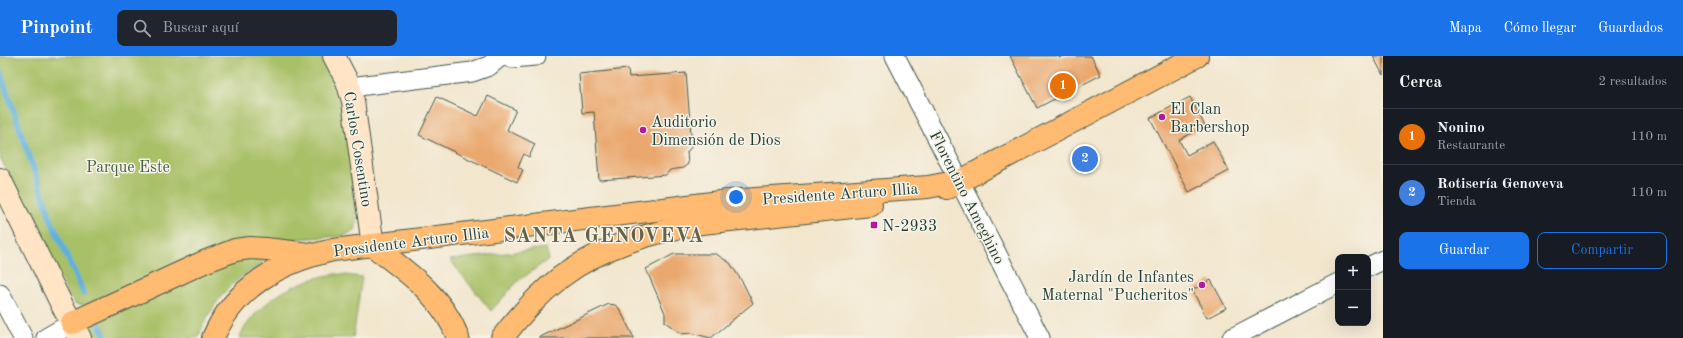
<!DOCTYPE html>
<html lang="es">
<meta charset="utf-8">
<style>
body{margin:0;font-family:"Old Standard TT",serif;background:#20242c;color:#f1f3f6}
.controls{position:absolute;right:12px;bottom:12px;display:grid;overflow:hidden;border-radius:8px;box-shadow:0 4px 16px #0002}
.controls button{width:36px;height:36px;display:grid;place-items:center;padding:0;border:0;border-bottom:1px solid #363941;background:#171b24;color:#f1f3f6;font:20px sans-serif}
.you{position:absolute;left:736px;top:141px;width:14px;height:14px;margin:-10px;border:3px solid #fff;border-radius:50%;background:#1a73e8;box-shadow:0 0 0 6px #1a73e833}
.badge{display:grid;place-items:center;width:26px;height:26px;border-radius:50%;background:#1a73e8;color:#fff;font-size:13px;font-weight:700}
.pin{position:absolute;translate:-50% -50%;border:2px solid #fff;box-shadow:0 1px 4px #0006}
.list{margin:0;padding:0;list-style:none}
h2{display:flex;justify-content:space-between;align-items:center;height:52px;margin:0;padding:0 16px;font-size:17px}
h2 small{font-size:13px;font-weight:400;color:#9ea1a6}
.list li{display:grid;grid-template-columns:26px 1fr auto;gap:12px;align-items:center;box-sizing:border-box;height:56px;padding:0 16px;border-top:1px solid #363941}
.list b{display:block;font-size:15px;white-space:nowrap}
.list p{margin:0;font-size:13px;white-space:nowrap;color:#9ea1a6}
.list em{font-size:13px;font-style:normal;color:#9ea1a6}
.actions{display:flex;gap:8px;padding:12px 16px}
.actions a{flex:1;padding:9px 0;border:1px solid #1a73e8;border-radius:8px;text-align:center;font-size:14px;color:#1a73e8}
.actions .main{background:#1a73e8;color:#fff}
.icon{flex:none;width:22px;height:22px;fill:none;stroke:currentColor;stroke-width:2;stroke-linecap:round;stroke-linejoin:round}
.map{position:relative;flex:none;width:1383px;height:282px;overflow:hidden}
header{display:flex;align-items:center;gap:24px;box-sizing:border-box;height:56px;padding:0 20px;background:#1a73e8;color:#fff}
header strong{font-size:19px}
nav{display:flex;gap:22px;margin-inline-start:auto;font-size:14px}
.search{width:280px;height:36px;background:#20242c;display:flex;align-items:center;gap:10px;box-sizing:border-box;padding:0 14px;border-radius:8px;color:#9ea1a6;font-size:15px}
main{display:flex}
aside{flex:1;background:#171b24}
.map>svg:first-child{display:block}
</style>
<header>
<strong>Pinpoint</strong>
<div class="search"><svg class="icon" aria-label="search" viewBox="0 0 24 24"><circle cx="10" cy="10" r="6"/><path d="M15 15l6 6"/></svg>Buscar aquí</div>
<nav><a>Mapa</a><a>Cómo llegar</a><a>Guardados</a></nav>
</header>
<main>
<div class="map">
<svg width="1383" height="282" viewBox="0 0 1383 282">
<rect width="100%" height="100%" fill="#f7f3e8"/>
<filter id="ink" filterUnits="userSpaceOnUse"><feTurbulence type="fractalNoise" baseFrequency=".025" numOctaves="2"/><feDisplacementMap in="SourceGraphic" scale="8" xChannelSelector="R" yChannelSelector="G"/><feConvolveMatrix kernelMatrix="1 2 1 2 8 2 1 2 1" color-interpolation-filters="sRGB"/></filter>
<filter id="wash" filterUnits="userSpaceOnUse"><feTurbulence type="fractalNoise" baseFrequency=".012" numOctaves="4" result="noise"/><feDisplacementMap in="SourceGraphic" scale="16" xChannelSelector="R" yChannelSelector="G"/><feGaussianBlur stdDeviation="0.9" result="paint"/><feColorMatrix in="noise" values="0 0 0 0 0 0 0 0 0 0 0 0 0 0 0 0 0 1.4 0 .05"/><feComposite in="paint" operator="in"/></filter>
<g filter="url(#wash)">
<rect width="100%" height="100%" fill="#f2e6cd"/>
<!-- green -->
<g fill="#a8c066" stroke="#647e4d">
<polygon points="0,0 323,0 335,22 344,54 357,165 355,174 344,180 246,186 209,195 84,249 75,248 69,240 0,101"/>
<polygon points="546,192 549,203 518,225 491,255 450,204"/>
<path d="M 238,202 L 263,203 L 264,204 C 260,212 248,214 242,220 C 222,236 206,258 198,282 L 93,282 L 91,277 L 93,268 Z"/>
<path d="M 336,218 L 362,221 L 353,282 L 239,282 C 257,245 297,223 336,218 Z"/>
</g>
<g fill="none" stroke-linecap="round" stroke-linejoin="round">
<!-- stream -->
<g stroke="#5fb1da" stroke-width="6">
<polyline points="0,16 52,166 84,238"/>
<polyline points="100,270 106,282"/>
</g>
</g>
<g id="blocks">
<!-- building -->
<g fill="#eaa86e">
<polygon points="1010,0 1059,0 1059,2 1063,0 1091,0 1101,19 1037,52"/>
<polygon points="1373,0 1383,0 1383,19"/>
<polygon points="628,13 629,21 686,17 692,90 687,96 688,108 683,112 670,114 666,119 599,124 594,56 582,57 579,18"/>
<polygon points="488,40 516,54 507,74 535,88 529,101 524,98 518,111 523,114 517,126 419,79 437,41 478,60"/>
<polygon points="1190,41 1205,70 1179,84 1187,99 1213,85 1229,115 1189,136 1150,62"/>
<polygon points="674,198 716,198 730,207 743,227 753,247 711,282 691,277 682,278 665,266 665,257 646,213"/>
<polygon points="1211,224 1226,252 1207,262 1192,234"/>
<polygon points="609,248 615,249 619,252 634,282 538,282"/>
</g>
</g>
</g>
<g filter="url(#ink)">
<use href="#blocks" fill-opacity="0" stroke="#3f564b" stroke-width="1"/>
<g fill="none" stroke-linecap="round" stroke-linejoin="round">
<!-- street casing -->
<g stroke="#3f564b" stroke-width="21">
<g id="street">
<polyline points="506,0 512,2 536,0"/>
<polyline points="895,0 1040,282"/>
<polyline points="350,31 472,16 489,10 501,0"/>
<polyline points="1368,211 1383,204"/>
<polyline points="0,238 23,282"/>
<polyline points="46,282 72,267"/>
<polyline points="1232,282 1338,227"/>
</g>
</g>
<!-- secondary casing -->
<g stroke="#3f564b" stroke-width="24">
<g id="secondary">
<polyline points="334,0 347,25 353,45 373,190"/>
<polyline points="0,123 62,249 80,282"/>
</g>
</g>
<!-- primary casing -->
<g stroke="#3f564b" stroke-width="24">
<g id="primary">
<polyline points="947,132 1197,0"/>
<path d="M 373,190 C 407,216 443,240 458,282"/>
<polyline points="72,267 204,206 235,194 250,192 266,193 309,198"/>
<path d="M 213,282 C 235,230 280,206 333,194 L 728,145 L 928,131 L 960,125"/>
<path d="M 502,282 C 519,260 539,238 561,221 C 602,190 652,176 702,167 L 871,149"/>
</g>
</g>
<!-- street -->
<use href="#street" stroke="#fff" stroke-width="19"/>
<!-- secondary -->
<use href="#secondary" stroke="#ffe4c6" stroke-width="22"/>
<!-- primary -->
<use href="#primary" stroke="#ffbb71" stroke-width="22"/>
</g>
</g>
<!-- markers -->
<g fill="#b5179e" stroke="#f7f3e8" stroke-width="1.5">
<circle cx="1162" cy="61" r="4"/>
<circle cx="643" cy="74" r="4"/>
<rect x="870" y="165" width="8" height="8" rx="2"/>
<circle cx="1202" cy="229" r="4"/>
</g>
<g text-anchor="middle" stroke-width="3" stroke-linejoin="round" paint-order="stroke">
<!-- poi labels -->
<g font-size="16" fill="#1f3d34" stroke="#f7f3e8" text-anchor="start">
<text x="1170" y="58">El Clan<tspan x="1170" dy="18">Barbershop</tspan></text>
<text x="651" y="71">Auditorio<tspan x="651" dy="18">Dimensión de Dios</tspan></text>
<text x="882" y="175">N-2933</text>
<text x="1194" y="226" text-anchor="end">Jardín de Infantes<tspan x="1194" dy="18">Maternal "Pucheritos"</tspan></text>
</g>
<!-- street labels -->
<g font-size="16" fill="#1f3d34" stroke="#f7f3e8">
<text transform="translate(359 93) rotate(81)" y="6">Carlos Cosentino</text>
<text transform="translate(840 137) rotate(-4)" y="6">Presidente Arturo Illia</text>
<text transform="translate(968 141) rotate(63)" y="6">Florentino Ameghino</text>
<text transform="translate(411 185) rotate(-7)" y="6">Presidente Arturo Illia</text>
</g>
<!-- park labels -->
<g font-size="16" fill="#415e40" stroke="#f7f3e8">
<text x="128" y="116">Parque Este</text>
</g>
<!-- district labels -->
<g font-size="20" font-weight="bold" letter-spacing="1" fill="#666248" stroke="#f7f3e8">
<text x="604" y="186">SANTA GENOVEVA</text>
</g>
</g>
</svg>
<div class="controls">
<button>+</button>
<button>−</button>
</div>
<div class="you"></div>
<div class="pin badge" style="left:1063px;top:30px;background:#e8710a">1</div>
<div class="pin badge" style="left:1085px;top:103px;background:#3f7fe0">2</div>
</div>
<aside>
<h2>Cerca<small>2 resultados</small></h2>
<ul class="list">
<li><span class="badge" style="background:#e8710a">1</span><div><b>Nonino</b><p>Restaurante</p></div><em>110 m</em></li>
<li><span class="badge" style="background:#3f7fe0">2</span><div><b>Rotisería Genoveva</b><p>Tienda</p></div><em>110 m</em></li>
</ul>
<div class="actions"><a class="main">Guardar</a><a>Compartir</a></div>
</aside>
</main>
